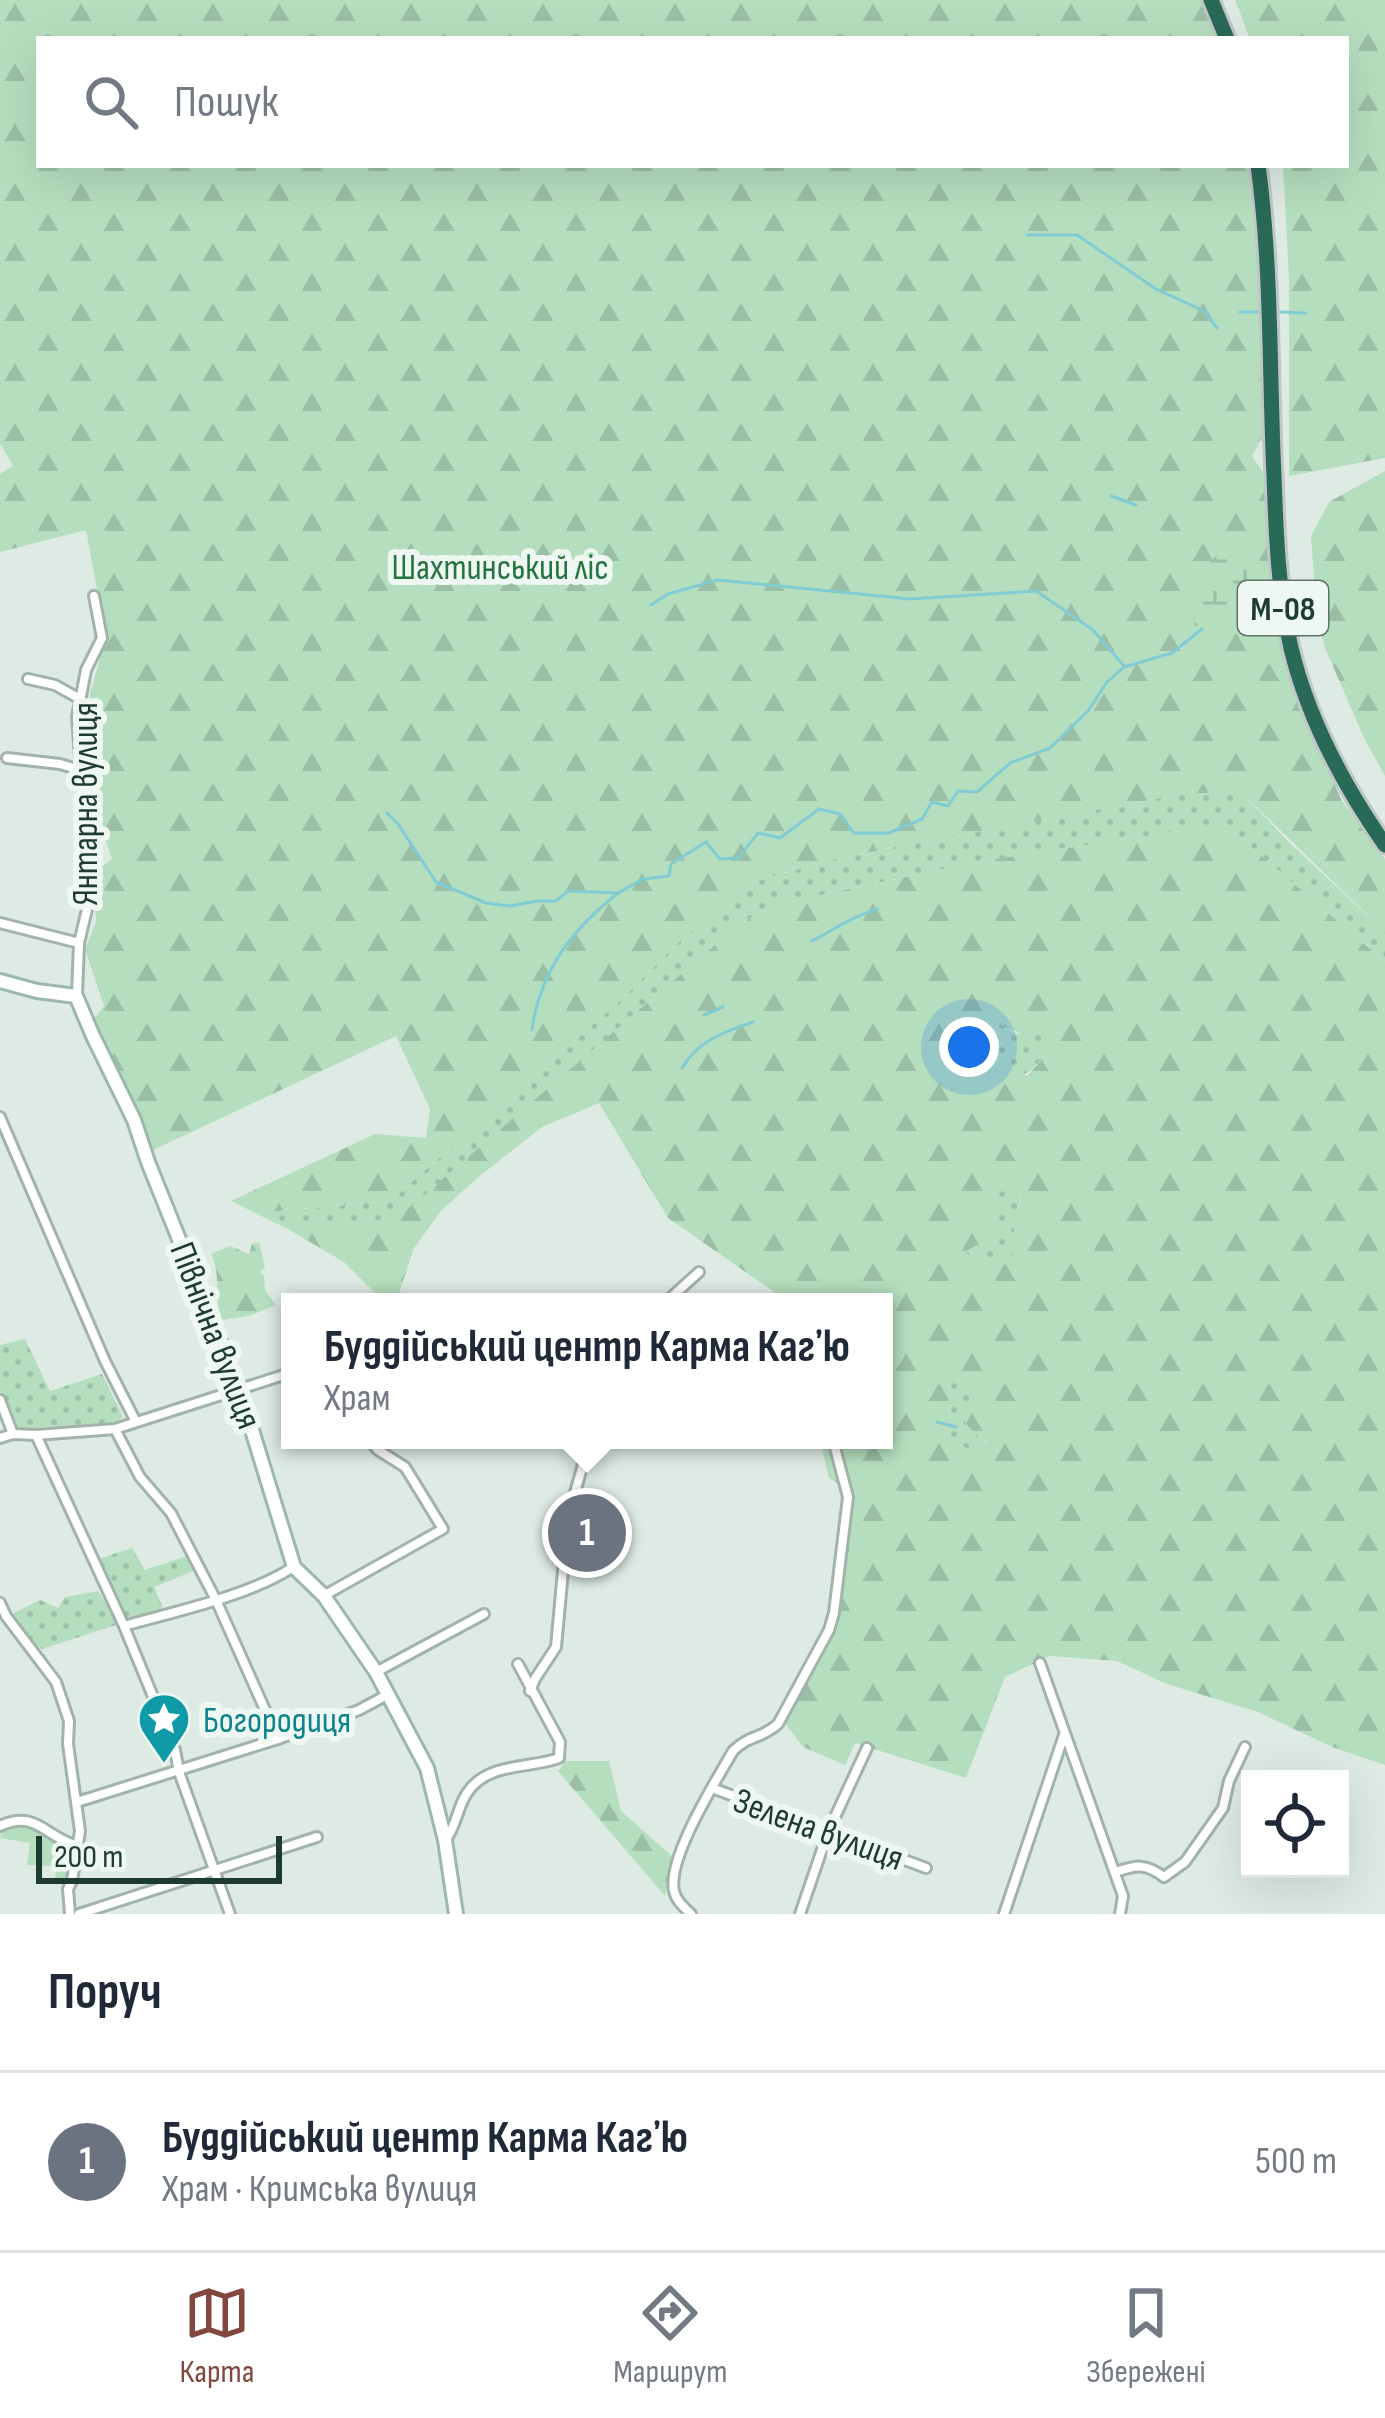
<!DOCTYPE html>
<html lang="uk">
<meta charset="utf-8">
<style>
body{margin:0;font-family:"Sofia Sans Condensed",sans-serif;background:#f2f2f3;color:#1f2937}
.controls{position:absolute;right:36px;bottom:36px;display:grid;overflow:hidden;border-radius:0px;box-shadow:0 12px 48px #0002}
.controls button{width:108px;height:108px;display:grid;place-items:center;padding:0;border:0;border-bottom:3px solid #e0e1e3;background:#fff;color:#1f2937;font:60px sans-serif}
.scale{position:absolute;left:36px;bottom:30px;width:246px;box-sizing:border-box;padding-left:12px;border:6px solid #1e3b32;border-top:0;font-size:33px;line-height:42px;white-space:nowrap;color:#1e3b32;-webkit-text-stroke:9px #eef7f2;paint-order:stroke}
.you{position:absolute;left:969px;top:1047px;width:42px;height:42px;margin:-30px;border:9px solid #fff;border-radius:50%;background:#1a73e8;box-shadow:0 0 0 18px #1a73e833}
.badge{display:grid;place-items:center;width:78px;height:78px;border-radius:50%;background:#824840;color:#fff;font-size:39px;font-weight:700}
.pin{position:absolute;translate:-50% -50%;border:6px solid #fff;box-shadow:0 3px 12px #0006}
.popup{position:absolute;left:281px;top:1293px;width:612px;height:156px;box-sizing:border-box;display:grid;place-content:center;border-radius:0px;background:#fff;filter:drop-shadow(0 3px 9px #0005);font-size:39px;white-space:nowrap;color:#747a83}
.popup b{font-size:45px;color:#1f2937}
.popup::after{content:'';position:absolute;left:50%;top:100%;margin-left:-24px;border:24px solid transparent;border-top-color:#fff}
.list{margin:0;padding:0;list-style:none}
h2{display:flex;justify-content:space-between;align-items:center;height:156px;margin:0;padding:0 48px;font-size:51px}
h2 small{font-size:39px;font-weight:400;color:#747a83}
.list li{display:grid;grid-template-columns:78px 1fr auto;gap:36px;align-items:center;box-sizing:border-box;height:180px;padding:0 48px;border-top:3px solid #e0e1e3}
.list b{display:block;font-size:45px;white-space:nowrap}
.list p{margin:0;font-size:39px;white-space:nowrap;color:#747a83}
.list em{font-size:39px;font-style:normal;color:#747a83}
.icon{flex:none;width:66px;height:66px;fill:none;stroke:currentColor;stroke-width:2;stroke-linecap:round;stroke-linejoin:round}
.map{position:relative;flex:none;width:1385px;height:1914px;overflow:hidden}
.search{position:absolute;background:#fff;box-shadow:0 12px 48px #0002;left:36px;right:36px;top:36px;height:132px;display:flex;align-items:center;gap:30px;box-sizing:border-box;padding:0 42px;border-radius:0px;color:#747a83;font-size:45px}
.sheet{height:336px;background:#fff}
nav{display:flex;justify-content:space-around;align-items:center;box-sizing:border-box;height:168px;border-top:3px solid #e0e1e3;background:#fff;font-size:33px;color:#747a83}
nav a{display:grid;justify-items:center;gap:6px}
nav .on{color:#824840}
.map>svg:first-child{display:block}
</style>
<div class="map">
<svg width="1385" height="1914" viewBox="0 0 1385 1914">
<defs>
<pattern id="grass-dots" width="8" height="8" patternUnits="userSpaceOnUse" patternTransform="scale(3)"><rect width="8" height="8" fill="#b5debe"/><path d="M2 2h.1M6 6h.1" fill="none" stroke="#9bbfa4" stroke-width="1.8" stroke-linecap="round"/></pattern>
<pattern id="forest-firs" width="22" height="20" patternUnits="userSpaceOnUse" patternTransform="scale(3)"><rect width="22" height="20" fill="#b5debe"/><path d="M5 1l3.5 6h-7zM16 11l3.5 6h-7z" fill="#9bbfa4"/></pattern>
<pattern id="wetland-marsh" width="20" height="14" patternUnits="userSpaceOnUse" patternTransform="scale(3)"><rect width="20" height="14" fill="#b5debe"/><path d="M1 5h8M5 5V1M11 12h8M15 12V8" fill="none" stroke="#9bbfa4"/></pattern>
</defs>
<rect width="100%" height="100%" fill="#deebe4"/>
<!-- grass -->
<g fill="url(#grass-dots)">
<polygon points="1188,793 1242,793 1290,843 1385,932 1385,962 1235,833 1200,828 981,861 769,906 731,931 397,1219 286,1228 255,1213 390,1201 618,1003 679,942 747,883 836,859 915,843"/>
<path d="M 998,1022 L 1017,1034 L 1058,1028 C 1035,1070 1039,1074 991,1082 Z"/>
<polygon points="1000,1190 1021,1193 1014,1230 1012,1265 968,1256 966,1250 977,1245"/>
<polygon points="25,1339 50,1391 102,1374 123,1417 115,1423 16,1429 0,1390 0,1345"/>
<polygon points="951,1377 986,1394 978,1402 966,1425 989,1446 980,1455 948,1439"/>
<polygon points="132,1548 145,1570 190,1555 196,1570 154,1587 163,1608 125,1622 98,1559"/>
<polygon points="98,1591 119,1624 42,1649 33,1643 12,1614 40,1600 58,1608 65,1597"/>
</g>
<!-- forest -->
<g fill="url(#forest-firs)" fill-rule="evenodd">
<polygon points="0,0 1202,0 1218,39 39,39 39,165 1248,165 1259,281 1267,429 1252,456 1266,477 1272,597 1291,685 1342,801 1385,859 1385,932 1242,793 1188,793 915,843 836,859 747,883 679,942 618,1003 390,1201 255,1213 231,1201 375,1134 426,1138 430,1109 396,1036 151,1151 92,1021 104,1006 85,949 96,922 94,872 112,859 104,835 90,837 80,729 106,638 86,530 0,552 0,474 13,466 0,443"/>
<polygon points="1235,0 1385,0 1385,458 1289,476 1289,279 1283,165 1346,165 1346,39 1250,39"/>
<polygon points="1385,471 1385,776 1364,738 1325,648 1317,620 1311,536 1329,502"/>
<path d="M 1199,828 L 1235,833 L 1385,962 L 1385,1765 L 1332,1747 L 1258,1712 L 1167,1684 L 1117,1661 L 1050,1656 L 1005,1677 L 966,1778 L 855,1743 L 845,1765 L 803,1747 L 785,1723 L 837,1621 L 852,1492 L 829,1478 L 820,1440 L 884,1440 L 884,1302 L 783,1302 L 780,1296 L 668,1218 L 599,1103 L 542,1127 L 476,1179 L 441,1211 L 414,1248 L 396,1302 L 384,1302 L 344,1262 L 286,1228 L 397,1218 L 731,931 L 769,906 L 981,861 ZM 998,1023 C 1024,1037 1030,1038 1057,1030 L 1039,1063 L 1027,1076 L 1009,1065 L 992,1080 ZM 1000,1191 L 1021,1194 L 1014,1230 L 1012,1264 L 969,1256 L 966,1251 L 977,1245 L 998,1251 L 992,1212 ZM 951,1377 L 986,1394 L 978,1402 L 960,1405 C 958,1423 977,1434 989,1445 L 980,1455 L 948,1439 Z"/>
<path d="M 259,1242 L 265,1268 L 260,1272 L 264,1276 L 265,1290 L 276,1305 L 249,1316 L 222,1320 C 213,1299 222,1275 211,1254 L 230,1246 L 249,1254 L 252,1244 Z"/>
<polygon points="566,1761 609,1761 621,1811 672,1856 665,1896 558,1771"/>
</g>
<!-- wetland -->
<polygon fill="url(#wetland-marsh)" points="1246,556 1251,560 1256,558 1259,563 1256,570 1258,597 1222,613 1218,630 1198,636 1193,621 1200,607 1199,577 1214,557"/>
<!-- green -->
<path fill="#b5debe" d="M 24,1824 C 60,1831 71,1845 69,1881 L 55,1883 L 56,1866 L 27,1865 L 30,1843 L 0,1838 L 2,1828 Z"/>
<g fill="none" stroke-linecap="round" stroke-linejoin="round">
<!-- stream -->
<g stroke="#81ccd4" stroke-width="3">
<polyline points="1027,235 1077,235 1156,289 1204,311 1217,328"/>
<polyline points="1240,312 1258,312"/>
<polyline points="1280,312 1306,313"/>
<polyline points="1111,496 1136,505"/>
<polyline points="651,605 668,594 718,580 910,599 1036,591 1093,630 1124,666"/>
<polyline points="387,813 398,824 436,882 486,903 510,906 537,901 556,901 568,891 618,893 643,879 669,876 671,864 706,842 720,859 738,858 758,833 780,838 819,809 840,814 854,833 889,833 922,819 932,802 948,806 958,791 977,792 1010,763 1050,748 1088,711 1107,682 1124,667 1172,653 1202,629"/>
<path d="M 812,941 C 833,930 855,915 878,909"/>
<polyline points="704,1015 723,1007"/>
<path d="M 532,1029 C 541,969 572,930 618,893"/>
<path d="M 682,1068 C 699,1040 724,1032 753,1022"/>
<polyline points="937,1422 956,1427"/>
</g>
<!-- street casing -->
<g stroke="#a1b3ab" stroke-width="14">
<g id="street">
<polyline points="28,679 55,685 80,699"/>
<polyline points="7,758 60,764 80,770"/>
<polyline points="0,923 79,943"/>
<polyline points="77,995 79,943 88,905 89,873 77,717 86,670 102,638 94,596"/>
<polyline points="0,1117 105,1361 136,1422"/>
<polyline points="666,1302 699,1272"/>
<polyline points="0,1400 13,1434"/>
<polyline points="115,1429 140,1477 171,1513 216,1600 278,1739"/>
<polyline points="36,1435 124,1626 175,1750 179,1772 230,1914"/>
<polyline points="0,1438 13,1434 36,1435 115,1429 290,1373"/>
<polyline points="325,1595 443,1529 405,1467 378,1450 369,1440"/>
<polyline points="0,1603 6,1616 56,1682 69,1721 68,1744 80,1831 72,1881 68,1889 70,1914"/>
<path d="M 124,1626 C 173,1612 252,1595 293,1567"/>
<polyline points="1040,1663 1123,1896 1120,1914"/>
<polyline points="376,1672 484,1614"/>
<polyline points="530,1691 535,1679 556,1647 568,1517 590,1440"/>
<polyline points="712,1788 926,1868"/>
<polyline points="77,1802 278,1739 359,1710 387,1695"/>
<path d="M 0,1826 C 35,1809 46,1837 75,1845"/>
<path d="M 446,1839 C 457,1825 457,1808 467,1793 C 487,1762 529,1769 559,1758 L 560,1742 L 518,1664"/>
<path d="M 1115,1872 C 1137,1865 1145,1863 1164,1877 L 1185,1862 L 1223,1808 L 1229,1781 L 1245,1747"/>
<polyline points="79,1914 317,1837"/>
<path d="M 691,1914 C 684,1907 676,1901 674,1891 C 667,1858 716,1781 733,1751 C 749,1735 761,1739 778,1724 L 829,1630 L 834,1613 L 848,1497 L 833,1440"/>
<polyline points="800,1914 828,1832 867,1748"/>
<polyline points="1004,1914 1064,1735"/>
</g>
</g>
<!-- secondary casing -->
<g stroke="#9cb7ac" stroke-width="18">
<polyline id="secondary" points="0,981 37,991 76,996 93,1036 134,1120 148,1162 240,1391 294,1567 324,1596 376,1672 427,1768 445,1840 456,1914"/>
</g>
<!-- highway casing -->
<g stroke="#c0c8c6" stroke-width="21">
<g id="highway">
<polyline points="1211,0 1227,39"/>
<path d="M 1258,165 C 1272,268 1269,372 1274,476 C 1276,534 1278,591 1291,648 C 1308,719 1344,786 1385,845"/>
</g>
</g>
<!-- street -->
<use href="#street" stroke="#fff" stroke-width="8"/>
<!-- secondary -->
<use href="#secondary" stroke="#fff" stroke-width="12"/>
<!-- highway -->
<use href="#highway" stroke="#286958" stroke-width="15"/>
</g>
<!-- icons -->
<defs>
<g id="sight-pin" transform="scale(2.7)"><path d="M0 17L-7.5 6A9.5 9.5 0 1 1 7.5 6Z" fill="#0f9aa8" stroke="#eef7f2"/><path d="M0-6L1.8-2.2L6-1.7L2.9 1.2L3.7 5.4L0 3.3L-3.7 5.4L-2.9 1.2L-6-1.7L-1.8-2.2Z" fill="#fff"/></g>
</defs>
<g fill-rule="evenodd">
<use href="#sight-pin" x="164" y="1719"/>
</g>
<g text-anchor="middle" stroke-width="12" stroke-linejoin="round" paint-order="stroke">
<!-- shield labels -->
<rect fill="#eef7f2" stroke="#5c736c" stroke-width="3" x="1238" y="581" width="90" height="54" rx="9"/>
<g font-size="33" font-weight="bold" fill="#1e3b32">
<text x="1283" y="620">М-08</text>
</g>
<!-- park labels -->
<g font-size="36" fill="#267440" stroke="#eef7f2">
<text x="500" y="579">Шахтинський ліс</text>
</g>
<!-- street labels -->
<g font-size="36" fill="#1e3b32" stroke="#eef7f2">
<text transform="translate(84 804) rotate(-90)" y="13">Янтарна вулиця</text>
<text transform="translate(217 1335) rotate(69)" y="13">Північна вулиця</text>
<text transform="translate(819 1828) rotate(20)" y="13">Зелена вулиця</text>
</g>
<!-- culture labels -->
<g font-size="36" fill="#0d838f" stroke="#eef7f2" text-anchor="start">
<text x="203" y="1732">Богородиця</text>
</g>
</g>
</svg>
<div class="controls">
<button><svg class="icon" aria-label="locate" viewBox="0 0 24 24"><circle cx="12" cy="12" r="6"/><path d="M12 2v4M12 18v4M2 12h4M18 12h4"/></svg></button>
</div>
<div class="scale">200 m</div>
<div class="you"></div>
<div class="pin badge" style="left:587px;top:1533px;background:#6b7280">1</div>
<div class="popup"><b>Буддійський центр Карма Кагʼю</b>Храм</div>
<div class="search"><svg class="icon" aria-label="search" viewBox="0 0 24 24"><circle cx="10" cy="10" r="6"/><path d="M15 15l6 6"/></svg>Пошук</div>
</div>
<section class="sheet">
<h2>Поруч<small></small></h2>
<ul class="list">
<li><span class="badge" style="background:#6b7280">1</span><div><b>Буддійський центр Карма Кагʼю</b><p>Храм · Кримська вулиця</p></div><em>500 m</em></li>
</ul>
</section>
<nav>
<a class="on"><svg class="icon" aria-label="map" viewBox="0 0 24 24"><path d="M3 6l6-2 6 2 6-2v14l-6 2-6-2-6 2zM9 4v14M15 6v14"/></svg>Карта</a>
<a><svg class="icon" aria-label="directions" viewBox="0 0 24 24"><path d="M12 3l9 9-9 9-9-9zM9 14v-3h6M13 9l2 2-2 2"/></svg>Маршрут</a>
<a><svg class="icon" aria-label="saved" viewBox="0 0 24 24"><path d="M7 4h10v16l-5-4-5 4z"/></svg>Збережені</a>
</nav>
